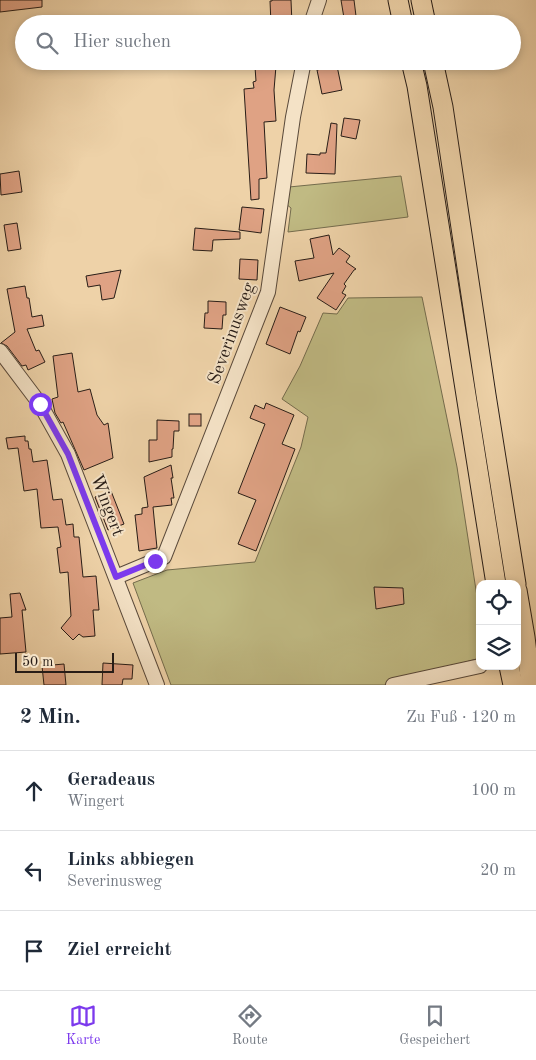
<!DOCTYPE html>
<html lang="de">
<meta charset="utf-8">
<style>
body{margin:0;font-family:"Old Standard TT",serif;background:#f6f6f7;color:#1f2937}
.controls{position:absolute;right:15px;bottom:15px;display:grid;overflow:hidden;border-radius:10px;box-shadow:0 2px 8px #0003}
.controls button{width:45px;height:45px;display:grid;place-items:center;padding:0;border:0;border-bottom:1px solid #e0e1e3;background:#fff;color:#1f2937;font:25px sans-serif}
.scale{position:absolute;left:15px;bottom:12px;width:99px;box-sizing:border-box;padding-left:5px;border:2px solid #281d17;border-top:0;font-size:14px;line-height:18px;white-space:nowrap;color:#281d17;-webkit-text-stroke:4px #f4e2c6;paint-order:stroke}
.stop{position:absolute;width:15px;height:15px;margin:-11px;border:4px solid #7c3aed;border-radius:50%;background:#fff}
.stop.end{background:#7c3aed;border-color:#fff;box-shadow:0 1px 5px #0008}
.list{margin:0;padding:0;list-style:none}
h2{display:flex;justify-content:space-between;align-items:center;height:65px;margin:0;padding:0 20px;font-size:21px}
h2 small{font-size:16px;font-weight:400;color:#747a83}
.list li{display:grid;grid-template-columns:32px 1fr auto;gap:15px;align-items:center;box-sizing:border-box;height:80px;padding:0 20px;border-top:1px solid #e0e1e3}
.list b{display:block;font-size:19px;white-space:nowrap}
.list p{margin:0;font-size:16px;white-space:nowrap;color:#747a83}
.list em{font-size:16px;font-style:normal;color:#747a83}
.icon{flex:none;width:28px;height:28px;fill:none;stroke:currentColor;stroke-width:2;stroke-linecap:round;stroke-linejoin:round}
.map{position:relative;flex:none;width:536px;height:685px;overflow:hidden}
.search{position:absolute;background:#fff;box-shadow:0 2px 8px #0003;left:15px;right:15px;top:15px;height:55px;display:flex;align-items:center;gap:12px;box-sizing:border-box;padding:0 18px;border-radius:28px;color:#747a83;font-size:19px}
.sheet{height:305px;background:#fff}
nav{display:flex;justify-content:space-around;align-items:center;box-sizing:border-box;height:70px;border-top:1px solid #e0e1e3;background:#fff;font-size:14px;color:#747a83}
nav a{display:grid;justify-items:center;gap:2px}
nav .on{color:#7c3aed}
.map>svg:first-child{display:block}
</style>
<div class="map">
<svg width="536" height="685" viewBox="0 0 536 685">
<rect width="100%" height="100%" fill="#eed2a8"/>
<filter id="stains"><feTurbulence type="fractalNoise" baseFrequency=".004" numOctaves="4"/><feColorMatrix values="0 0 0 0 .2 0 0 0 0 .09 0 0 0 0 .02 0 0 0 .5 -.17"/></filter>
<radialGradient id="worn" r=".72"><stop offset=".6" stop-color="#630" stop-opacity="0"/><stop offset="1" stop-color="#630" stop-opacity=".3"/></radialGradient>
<!-- green -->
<g fill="#c0ba83" stroke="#746c4d">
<polygon points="401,176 408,217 288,232 291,208 286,204 289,187"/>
<polygon points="422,297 457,467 480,616 480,658 384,685 171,685 133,583 167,570 255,562 301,447 308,417 282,399 300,366 323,313 337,314 348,298"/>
</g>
<!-- building -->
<g fill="#dfa284" stroke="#281d17">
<polygon points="0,0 42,0 42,7 0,12"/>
<polygon points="272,0 291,0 292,24 271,24 270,1 272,1"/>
<polygon points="341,0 354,0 357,24 345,24"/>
<polygon points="276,66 274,90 276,121 264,122 267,178 259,179 259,199 251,200 244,89 254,88 253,82 256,81 255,67"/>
<polygon points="337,66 342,90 322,94 317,70"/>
<polygon points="344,118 360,120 356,139 341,136"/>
<polygon points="331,123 337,124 335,174 306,173 307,154 320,155 320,153 326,153"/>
<polygon points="19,171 22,192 1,195 0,174"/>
<polygon points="242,207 264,209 261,233 239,230"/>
<polygon points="17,223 21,249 8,251 4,225"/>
<polygon points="195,228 240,232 240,239 213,240 212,251 193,250"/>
<polygon points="329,235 333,255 339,248 350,256 346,262 356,269 354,270 344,284 346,286 342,293 346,295 336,310 317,298 334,273 299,281 295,261 314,258 310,239"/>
<polygon points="240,259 258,260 257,280 239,279"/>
<polygon points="121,270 114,298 102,300 100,285 88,287 86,276"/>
<polygon points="25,286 27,298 29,298 32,317 42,315 44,326 27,329 36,351 39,350 45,362 28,370 26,365 22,366 7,346 1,343 15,332 7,289"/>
<polygon points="208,301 226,302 226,315 223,315 222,329 204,328 205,313 208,313"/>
<polygon points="280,307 306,317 300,332 298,331 290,354 266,344"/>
<polygon points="72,353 78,392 90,389 97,415 104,425 108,423 113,458 84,470 63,422 61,423 55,413 52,399 58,397 53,356"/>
<polygon points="266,403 294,415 282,444 295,449 256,551 238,544 256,500 238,493 265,424 250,418 255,405 264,409"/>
<rect x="189" y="414" width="12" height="12"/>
<polygon points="157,420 179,421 179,431 174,431 173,449 172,449 172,457 149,462 149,440 157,440"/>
<polygon points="25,436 25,441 28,441 29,449 31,449 33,462 47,460 53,500 62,499 66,525 73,524 74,537 79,537 83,577 96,576 99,610 93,610 95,636 83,637 79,634 73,640 61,628 71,616 68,572 60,573 57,548 61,547 58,527 41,528 37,489 24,491 18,448 8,449 6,438"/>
<polygon points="171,465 173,478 171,478 174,498 171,498 172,505 153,507 157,548 139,551 135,515 142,514 142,508 148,507 144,477"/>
<polygon points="111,491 124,524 108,530 95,497"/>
<polygon points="374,587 403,588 404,604 376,609"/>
<polygon points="20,593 26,610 22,610 26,652 0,654 0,618 12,617 10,594"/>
<polygon points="103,663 133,665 132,679 123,679 122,685 102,685"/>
<polygon points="64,664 66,685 44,685 42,666"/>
</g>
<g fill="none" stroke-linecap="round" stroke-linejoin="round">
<!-- minor casing -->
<g stroke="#5a4a3b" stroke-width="16">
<g id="minor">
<polyline points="311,24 319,0"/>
<polyline points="0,351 40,404 68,454 157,685"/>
<polyline points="116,577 164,557 268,292 293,117 304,61"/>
<polyline points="393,685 480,666"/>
</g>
</g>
<!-- major casing -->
<g stroke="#281d17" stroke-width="21">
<g id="major">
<polyline points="398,0 403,24"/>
<polyline points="421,0 426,24"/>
<polyline points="411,61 417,86 496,584"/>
<polyline points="433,61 443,107 486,395 516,584"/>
<polyline points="517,590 525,637 531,685"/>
<polyline points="509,666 513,685"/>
</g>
</g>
<!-- minor -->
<use href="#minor" stroke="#f4e2c6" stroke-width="14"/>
<!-- major -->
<use href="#major" stroke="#eed2a8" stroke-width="19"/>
</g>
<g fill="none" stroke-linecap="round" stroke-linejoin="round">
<!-- route -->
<polyline stroke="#7c3aed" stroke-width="6" points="40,404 68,454 116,577 155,561"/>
</g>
<g text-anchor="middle" stroke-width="4" stroke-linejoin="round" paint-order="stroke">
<!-- street labels -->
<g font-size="18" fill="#281d17" stroke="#f4e2c6">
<text transform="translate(231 333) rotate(-70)" y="6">Severinusweg</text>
<text transform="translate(108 505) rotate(69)" y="6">Wingert</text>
</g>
</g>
<rect width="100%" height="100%" filter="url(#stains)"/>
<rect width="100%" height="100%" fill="url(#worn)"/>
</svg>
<div class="controls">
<button><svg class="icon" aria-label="locate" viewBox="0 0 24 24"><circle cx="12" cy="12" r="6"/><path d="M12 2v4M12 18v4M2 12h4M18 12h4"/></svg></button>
<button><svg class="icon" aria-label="layers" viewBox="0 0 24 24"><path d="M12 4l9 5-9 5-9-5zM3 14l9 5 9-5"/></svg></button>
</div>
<div class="scale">50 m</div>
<div class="stop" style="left:40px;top:404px"></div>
<div class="stop end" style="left:155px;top:561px"></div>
<div class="search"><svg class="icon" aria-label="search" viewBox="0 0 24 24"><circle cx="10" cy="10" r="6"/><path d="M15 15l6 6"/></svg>Hier suchen</div>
</div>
<section class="sheet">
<h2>2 Min.<small>Zu Fuß · 120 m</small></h2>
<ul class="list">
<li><svg class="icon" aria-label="ahead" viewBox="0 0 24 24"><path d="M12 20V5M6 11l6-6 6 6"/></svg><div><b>Geradeaus</b><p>Wingert</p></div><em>100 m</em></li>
<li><svg class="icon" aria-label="left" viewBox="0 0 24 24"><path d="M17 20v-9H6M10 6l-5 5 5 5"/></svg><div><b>Links abbiegen</b><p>Severinusweg</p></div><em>20 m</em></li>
<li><svg class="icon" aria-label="arrive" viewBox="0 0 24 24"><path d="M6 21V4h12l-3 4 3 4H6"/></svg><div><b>Ziel erreicht</b></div></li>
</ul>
</section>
<nav>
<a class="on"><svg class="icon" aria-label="map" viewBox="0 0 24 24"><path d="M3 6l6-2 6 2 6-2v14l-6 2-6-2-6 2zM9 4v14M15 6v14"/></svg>Karte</a>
<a><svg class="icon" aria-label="directions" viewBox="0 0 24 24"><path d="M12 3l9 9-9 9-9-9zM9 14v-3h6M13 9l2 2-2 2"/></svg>Route</a>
<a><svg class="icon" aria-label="saved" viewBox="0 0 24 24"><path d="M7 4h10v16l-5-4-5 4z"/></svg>Gespeichert</a>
</nav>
